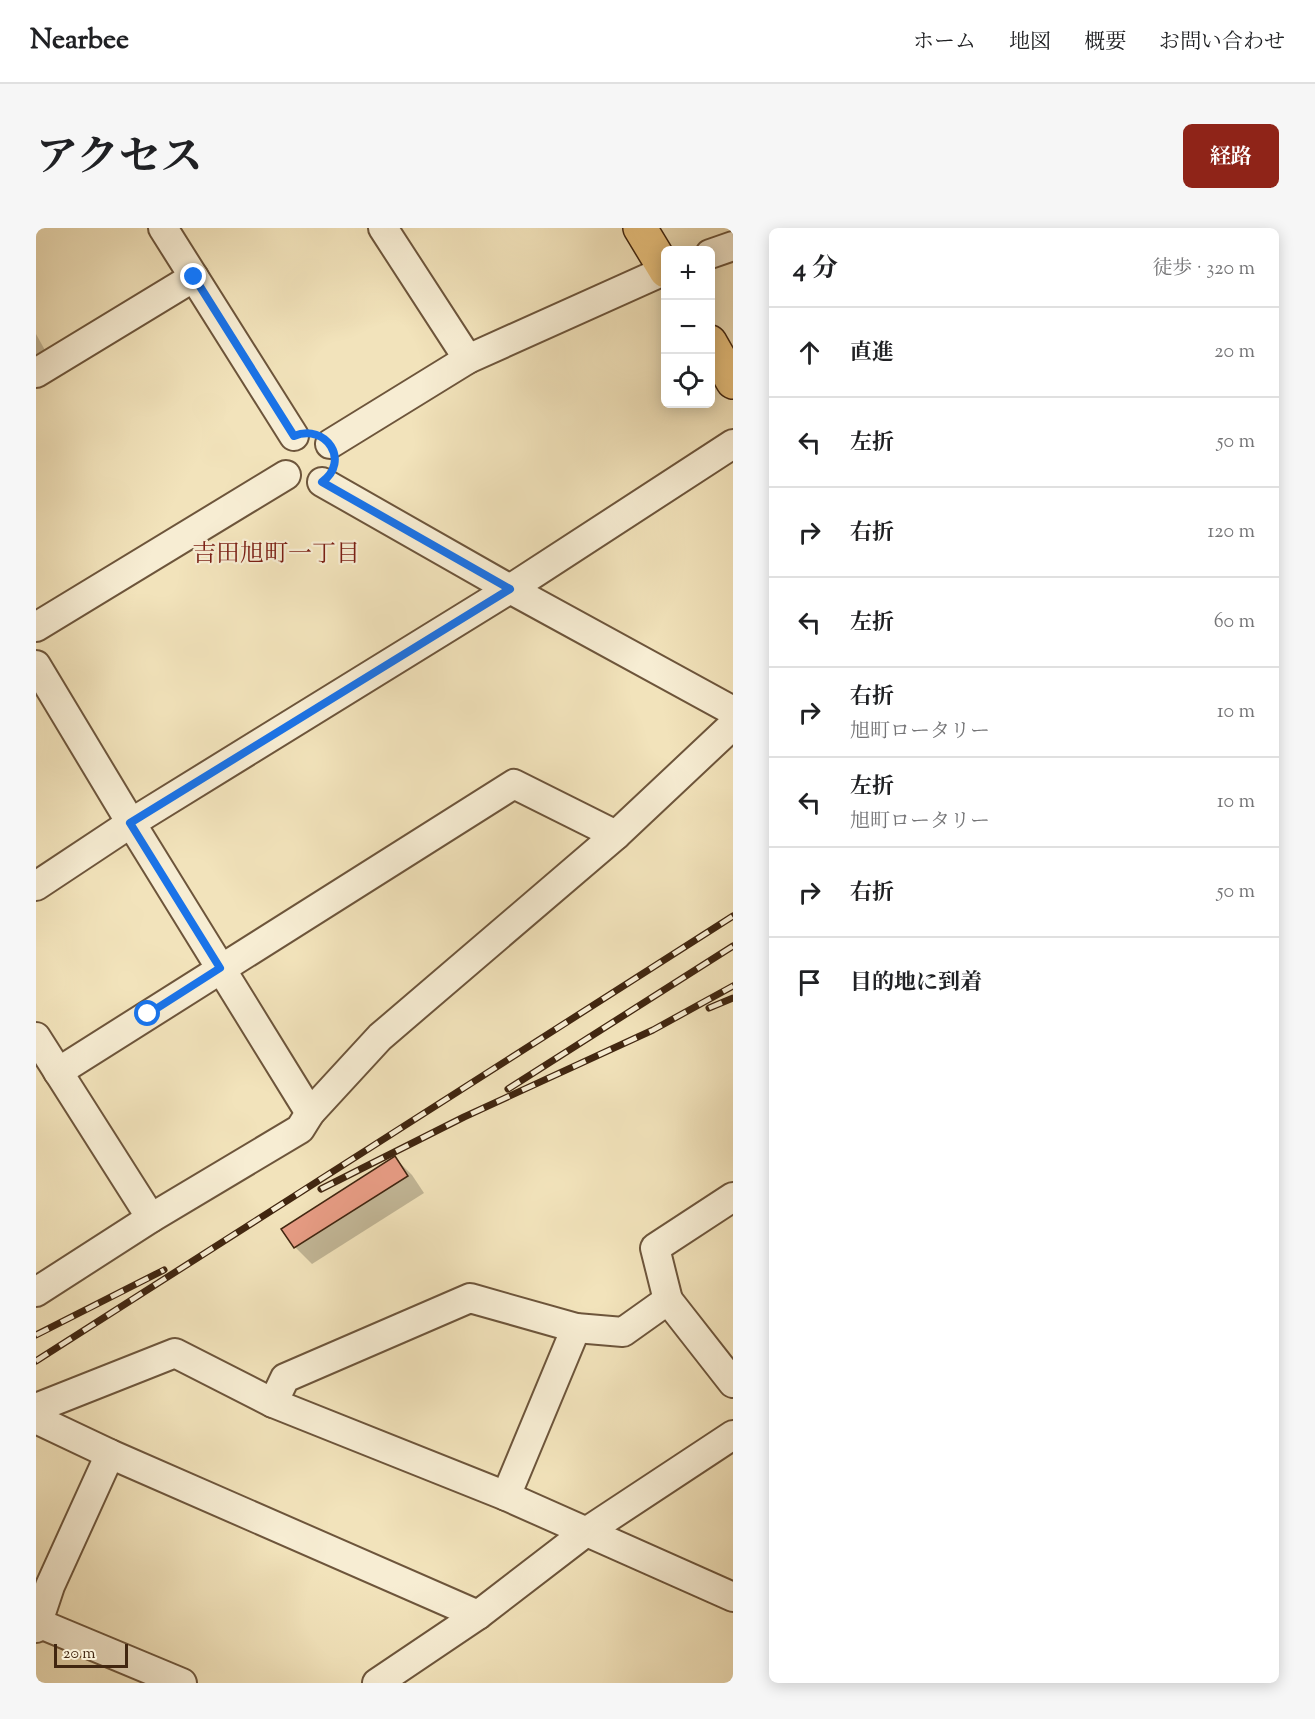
<!DOCTYPE html>
<html lang="ja">
<meta charset="utf-8">
<style>
body{margin:0;font-family:"Sorts Mill Goudy","Noto Serif JP",serif;background:#f6f6f6;color:#202124}
.controls{position:absolute;right:18px;top:18px;display:grid;overflow:hidden;border-radius:9px;box-shadow:0 3px 15px #0003}
.controls button{width:54px;height:54px;display:grid;place-items:center;padding:0;border:0;border-bottom:2px solid #e0e0e0;background:#fff;color:#202124;font:30px sans-serif}
.scale{position:absolute;left:18px;bottom:15px;width:74px;box-sizing:border-box;padding-left:6px;border:3px solid #412610;border-top:0;font-size:16px;line-height:21px;white-space:nowrap;color:#412610;-webkit-text-stroke:4px #f7edd3;paint-order:stroke}
.stop{position:absolute;width:18px;height:18px;margin:-14px;border:4px solid #1a73e8;border-radius:50%;background:#fff}
.stop.end{background:#1a73e8;border-color:#fff;box-shadow:0 2px 6px #0008}
.list{margin:0;padding:0;list-style:none}
h2{display:flex;justify-content:space-between;align-items:center;height:78px;margin:0;padding:0 24px;font-size:26px}
h2 small{font-size:20px;font-weight:400;color:#757577}
.list li{display:grid;grid-template-columns:39px 1fr auto;gap:18px;align-items:center;box-sizing:border-box;height:90px;padding:0 24px;border-top:2px solid #e0e0e0}
.list b{display:block;font-size:22px;white-space:nowrap}
.list p{margin:0;font-size:20px;white-space:nowrap;color:#757577}
.list em{font-size:20px;font-style:normal;color:#757577}
.icon{flex:none;width:33px;height:33px;fill:none;stroke:currentColor;stroke-width:2;stroke-linecap:round;stroke-linejoin:round}
.map{position:relative;flex:none;width:697px;height:1455px;overflow:hidden;border-radius:9px}
header{display:flex;align-items:center;gap:36px;box-sizing:border-box;height:84px;padding:0 30px;background:#fff;border-bottom:2px solid #e0e0e0}
header strong{font-size:28px}
nav{display:flex;gap:33px;margin-inline-start:auto;font-size:21px}
.intro{display:flex;align-items:center;justify-content:space-between;box-sizing:border-box;height:144px;padding:0 36px}
h1{margin:0;font-size:42px}
.button{padding:15px 27px;border-radius:9px;background:#8f2418;color:#fff;font-size:21px;font-weight:700}
main{display:flex;gap:36px;padding:0 36px}
aside{flex:1;background:#fff;border-radius:9px;box-shadow:0 3px 15px #0003}
.map>svg:first-child{display:block}
</style>
<header>
<strong>Nearbee</strong>
<nav><a>ホーム</a><a>地図</a><a>概要</a><a>お問い合わせ</a></nav>
</header>
<div class="intro"><h1>アクセス</h1><a class="button">経路</a></div>
<main>
<div class="map">
<svg width="697" height="1455" viewBox="0 0 697 1455">
<rect width="100%" height="100%" fill="#f2e3bb"/>
<filter id="stains"><feTurbulence type="fractalNoise" baseFrequency=".00333" numOctaves="4"/><feColorMatrix values="0 0 0 0 .2 0 0 0 0 .09 0 0 0 0 .02 0 0 0 .5 -.17"/></filter>
<radialGradient id="worn" r=".72"><stop offset=".6" stop-color="#630" stop-opacity="0"/><stop offset="1" stop-color="#630" stop-opacity=".3"/></radialGradient>
<!-- shadow -->
<g fill="#0003">
<polygon points="0,106 10,124 0,155"/>
<polygon points="359,930 376,947 388,965 276,1036 259,1019"/>
</g>
<!-- building -->
<polygon fill="#e79c84" stroke="#412610" stroke-width="1.5" points="359,928 372,948 258,1020 245,1001"/>
<g fill="none" stroke-linecap="round" stroke-linejoin="round">
<!-- minor casing -->
<g stroke="#6d553b" stroke-width="32">
<g id="minor">
<polyline points="127,0 258,208"/>
<polyline points="347,0 432,131"/>
<polyline points="674,26 697,18"/>
<polyline points="0,145 158,49"/>
<polyline points="294,216 432,131 630,42"/>
<polyline points="286,254 474,361 697,483"/>
<polyline points="0,399 250,247"/>
<polyline points="0,437 95,595 274,885"/>
<polyline points="0,658 95,595 474,361 697,216"/>
<polyline points="0,809 115,990"/>
<polyline points="22,844 478,556 580,607"/>
<polyline points="0,1064 115,990 264,901 274,885 344,809 580,607 697,497"/>
<polyline points="632,1072 697,1155"/>
<polyline points="237,1175 249,1150 434,1070 540,1100 587,1104 632,1072 619,1020 697,969"/>
<polyline points="0,1180 139,1125 237,1175 470,1268 697,1369"/>
<polyline points="0,1191 74,1226 442,1387"/>
<polyline points="470,1268 540,1100"/>
<polyline points="2,1395 146,1455"/>
<polyline points="0,1400 14,1358 74,1226"/>
<polyline points="341,1455 442,1387 550,1304 697,1207"/>
</g>
</g>
<!-- major casing -->
<g stroke="#412610" stroke-width="36">
<g id="major">
<polyline points="604,0 630,43"/>
<polyline points="674,114 697,154"/>
</g>
</g>
<!-- minor -->
<use href="#minor" stroke="#f7edd3" stroke-width="28"/>
<!-- major -->
<use href="#major" stroke="#e9c27e" stroke-width="33"/>
<!-- rail casing -->
<g stroke="#412610" stroke-width="7">
<g id="rail">
<polyline points="673,780 697,770"/>
<polyline points="472,861 697,718"/>
<polyline points="285,961 428,889 617,802 697,758"/>
<polyline points="0,1107 128,1042"/>
<polyline points="0,1133 697,688"/>
</g>
</g>
<!-- rail -->
<use href="#rail" stroke="#f7edd3" stroke-width="4.5" stroke-dasharray="14" stroke-linecap="butt"/>
</g>
<g fill="none" stroke-linecap="round" stroke-linejoin="round">
<!-- route -->
<path stroke="#1a73e8" stroke-width="8" d="M 112,786 L 184,740 L 94,595 L 474,361 L 286,254 C 315,233 290,195 258,208 L 158,49"/>
</g>
<g text-anchor="middle" stroke-width="4.5" stroke-linejoin="round" paint-order="stroke">
<!-- neighbourhood labels -->
<g font-size="24" fill="#7a1f14" stroke="#f7edd3">
<text x="240" y="333">吉田旭町一丁目</text>
</g>
</g>
<rect width="100%" height="100%" filter="url(#stains)"/>
<rect width="100%" height="100%" fill="url(#worn)"/>
</svg>
<div class="controls">
<button>+</button>
<button>−</button>
<button><svg class="icon" aria-label="locate" viewBox="0 0 24 24"><circle cx="12" cy="12" r="6"/><path d="M12 2v4M12 18v4M2 12h4M18 12h4"/></svg></button>
</div>
<div class="scale">20 m</div>
<div class="stop" style="left:112px;top:786px"></div>
<div class="stop end" style="left:158px;top:49px"></div>
</div>
<aside>
<h2>4 分<small>徒歩 · 320 m</small></h2>
<ul class="list">
<li><svg class="icon" aria-label="ahead" viewBox="0 0 24 24"><path d="M12 20V5M6 11l6-6 6 6"/></svg><div><b>直進</b></div><em>20 m</em></li>
<li><svg class="icon" aria-label="left" viewBox="0 0 24 24"><path d="M17 20v-9H6M10 6l-5 5 5 5"/></svg><div><b>左折</b></div><em>50 m</em></li>
<li><svg class="icon" aria-label="right" viewBox="0 0 24 24"><path d="M7 20v-9h11M14 6l5 5-5 5"/></svg><div><b>右折</b></div><em>120 m</em></li>
<li><svg class="icon" aria-label="left" viewBox="0 0 24 24"><path d="M17 20v-9H6M10 6l-5 5 5 5"/></svg><div><b>左折</b></div><em>60 m</em></li>
<li><svg class="icon" aria-label="right" viewBox="0 0 24 24"><path d="M7 20v-9h11M14 6l5 5-5 5"/></svg><div><b>右折</b><p>旭町ロータリー</p></div><em>10 m</em></li>
<li><svg class="icon" aria-label="left" viewBox="0 0 24 24"><path d="M17 20v-9H6M10 6l-5 5 5 5"/></svg><div><b>左折</b><p>旭町ロータリー</p></div><em>10 m</em></li>
<li><svg class="icon" aria-label="right" viewBox="0 0 24 24"><path d="M7 20v-9h11M14 6l5 5-5 5"/></svg><div><b>右折</b></div><em>50 m</em></li>
<li><svg class="icon" aria-label="arrive" viewBox="0 0 24 24"><path d="M6 21V4h12l-3 4 3 4H6"/></svg><div><b>目的地に到着</b></div></li>
</ul>
</aside>
</main>
